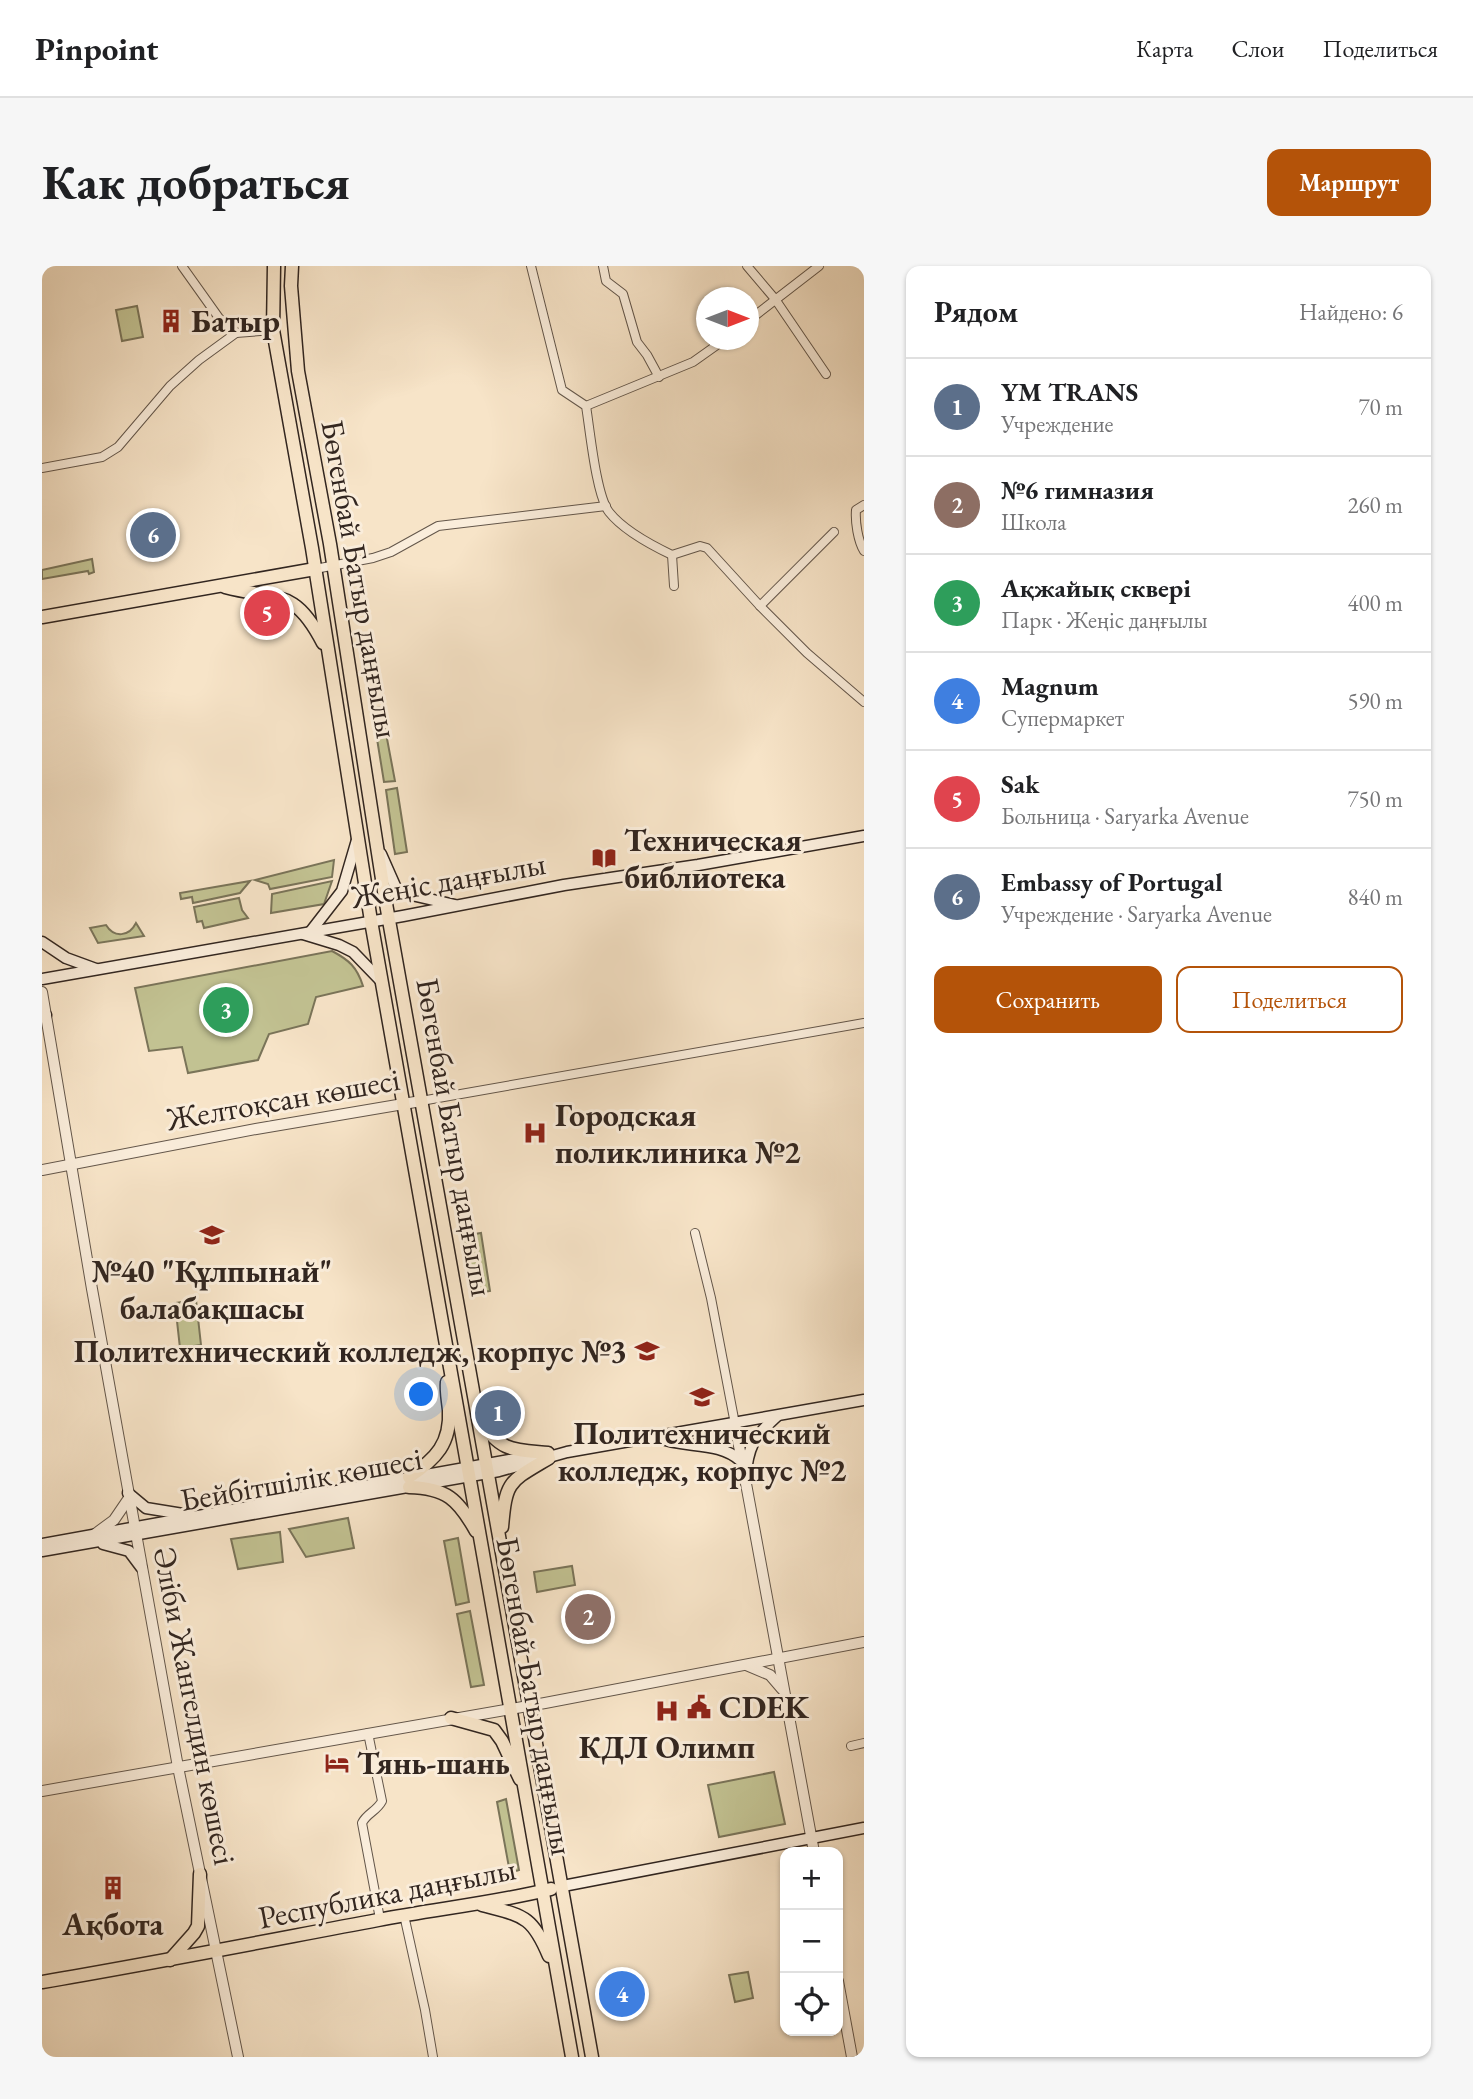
<!DOCTYPE html>
<html lang="ru">
<meta charset="utf-8">
<style>
body{margin:0;font-family:"EB Garamond",serif;background:#f6f6f6;color:#202124}
.controls{position:absolute;right:21px;bottom:21px;display:grid;overflow:hidden;border-radius:14px;box-shadow:0 2px 5px #0004}
.controls button{width:63px;height:63px;display:grid;place-items:center;padding:0;border:0;border-bottom:2px solid #e0e0e0;background:#fff;color:#202124;font:35px sans-serif}
.compass{position:absolute;left:654px;top:21px;width:63px;height:63px;border-radius:50%;background:#fff;box-shadow:0 2px 5px #0004;rotate:90deg}
.you{position:absolute;left:380px;top:1129px;width:24px;height:24px;margin:-18px;border:5px solid #fff;border-radius:50%;background:#1a73e8;box-shadow:0 0 0 10px #1a73e833}
.badge{display:grid;place-items:center;width:46px;height:46px;border-radius:50%;background:#b45309;color:#fff;font-size:23px;font-weight:700}
.pin{position:absolute;translate:-50% -50%;border:4px solid #fff;box-shadow:0 2px 7px #0006}
.list{margin:0;padding:0;list-style:none}
h2{display:flex;justify-content:space-between;align-items:center;height:91px;margin:0;padding:0 28px;font-size:30px}
h2 small{font-size:23px;font-weight:400;color:#757577}
.list li{display:grid;grid-template-columns:46px 1fr auto;gap:21px;align-items:center;box-sizing:border-box;height:98px;padding:0 28px;border-top:2px solid #e0e0e0}
.list b{display:block;font-size:26px;white-space:nowrap}
.list p{margin:0;font-size:23px;white-space:nowrap;color:#757577}
.list em{font-size:23px;font-style:normal;color:#757577}
.actions{display:flex;gap:14px;padding:21px 28px}
.actions a{flex:1;padding:16px 0;border:2px solid #b45309;border-radius:14px;text-align:center;font-size:24px;color:#b45309}
.actions .main{background:#b45309;color:#fff}
.icon{flex:none;width:38px;height:38px;fill:none;stroke:currentColor;stroke-width:2;stroke-linecap:round;stroke-linejoin:round}
.map{position:relative;flex:none;width:822px;height:1791px;overflow:hidden;border-radius:14px}
header{display:flex;align-items:center;gap:42px;box-sizing:border-box;height:98px;padding:0 35px;background:#fff;border-bottom:2px solid #e0e0e0}
header strong{font-size:33px}
nav{display:flex;gap:38px;margin-inline-start:auto;font-size:24px}
.intro{display:flex;align-items:center;justify-content:space-between;box-sizing:border-box;height:168px;padding:0 42px}
h1{margin:0;font-size:49px}
.button{padding:18px 32px;border-radius:14px;background:#b45309;color:#fff;font-size:24px;font-weight:700}
main{display:flex;gap:42px;padding:0 42px}
aside{flex:1;background:#fff;border-radius:14px;box-shadow:0 2px 5px #0004}
.map>svg:first-child{display:block}
</style>
<header>
<strong>Pinpoint</strong>
<nav><a>Карта</a><a>Слои</a><a>Поделиться</a></nav>
</header>
<div class="intro"><h1>Как добраться</h1><a class="button">Маршрут</a></div>
<main>
<div class="map">
<svg width="822" height="1791" viewBox="0 0 822 1791">
<rect width="100%" height="100%" fill="#f7e4c8"/>
<filter id="stains"><feTurbulence type="fractalNoise" baseFrequency=".00286" numOctaves="4"/><feColorMatrix values="0 0 0 0 .2 0 0 0 0 .09 0 0 0 0 .02 0 0 0 .5 -.17"/></filter>
<radialGradient id="worn" r=".72"><stop offset=".6" stop-color="#630" stop-opacity="0"/><stop offset="1" stop-color="#630" stop-opacity=".3"/></radialGradient>
<!-- green -->
<g fill="#c2c292" stroke="#7a7459" stroke-width="2">
<polygon points="95,40 101,71 80,75 74,44"/>
<polygon points="50,293 52,306 47,308 46,305 0,313 0,304"/>
<polygon points="339,441 353,515 342,516 330,442"/>
<polygon points="355,522 365,586 353,588 344,524"/>
<polygon points="292,594 290,611 228,623 226,618 213,614"/>
<polygon points="208,615 198,627 151,637 150,631 139,633 138,627"/>
<polygon points="290,615 282,638 229,647 230,628"/>
<polygon points="197,632 200,644 206,652 162,662 160,655 155,656 152,641"/>
<path d="M 94,657 L 102,670 L 56,677 L 48,662 L 64,659 C 72,672 87,671 94,657 Z"/>
<path d="M 290,685 C 307,694 315,701 321,720 L 274,731 L 266,758 L 227,768 L 216,794 L 146,807 L 140,781 L 107,785 L 93,722 Z"/>
<polygon points="439,967 448,1025 431,1028 421,970"/>
<polygon points="154,1034 159,1079 138,1082 133,1037"/>
<polygon points="306,1252 312,1282 264,1291 247,1263"/>
<polygon points="238,1266 241,1296 196,1303 189,1273"/>
<polygon points="416,1272 427,1336 414,1339 402,1275"/>
<polygon points="530,1300 533,1319 495,1326 492,1306"/>
<polygon points="428,1345 442,1419 429,1421 415,1348"/>
<polygon points="732,1506 743,1558 677,1571 666,1519"/>
<polygon points="464,1533 477,1604 468,1607 455,1536"/>
<polygon points="706,1706 711,1732 693,1736 687,1709"/>
</g>
<g fill="none" stroke-linecap="round" stroke-linejoin="round">
<!-- minor casing -->
<g stroke="#63564a" stroke-width="10">
<g id="minor">
<polyline points="140,0 177,52 194,67 231,64"/>
<path d="M 489,0 L 520,124 L 544,140 C 548,164 554,229 567,246 C 582,265 609,279 630,289 L 658,280 L 665,282 L 718,340 L 765,387 L 822,436"/>
<polyline points="561,0 564,15 581,28 595,76 605,89 617,111"/>
<polyline points="705,0 733,33 784,108"/>
<polyline points="706,55 777,0"/>
<polyline points="544,140 651,96 682,74"/>
<polyline points="0,202 60,191 76,181 128,120 157,94 194,67"/>
<path d="M 822,239 L 814,244 C 813,256 816,275 822,285"/>
<polyline points="630,289 632,320"/>
<polyline points="273,303 331,292 349,286 396,260 564,240"/>
<polyline points="718,340 792,266"/>
<polyline points="379,835 822,757"/>
<polyline points="653,967 669,1032 693,1158"/>
<path d="M 326,1467 L 340,1535 C 335,1545 325,1547 320,1557 L 338,1653"/>
<polyline points="809,1480 822,1477"/>
<polyline points="362,1649 383,1744 391,1791"/>
</g>
</g>
<!-- tertiary casing -->
<g stroke="#63564a" stroke-width="12">
<g id="tertiary">
<polyline points="0,726 50,1023 136,1501 196,1791"/>
<polyline points="0,904 214,863 379,835"/>
<polyline points="693,1158 772,1586"/>
<polyline points="53,1268 72,1254 87,1232"/>
<polyline points="704,1399 728,1409 740,1423"/>
<polyline points="0,1525 503,1437 822,1376"/>
<polyline points="796,1715 810,1791"/>
</g>
</g>
<!-- secondary casing -->
<g stroke="#322620" stroke-width="13">
<g id="secondary">
<polyline points="339,588 354,622 361,627 413,639"/>
<polyline points="269,665 300,625 315,574"/>
<polyline points="261,668 297,679 311,686 340,716"/>
<polyline points="0,676 24,692 54,703"/>
<polyline points="0,713 361,650 522,619 656,599 822,570"/>
<polyline points="0,746 4,749"/>
<path d="M 614,1171 C 642,1183 676,1174 699,1195"/>
<path d="M 703,1213 C 706,1180 711,1172 735,1150"/>
<polyline points="86,1227 104,1242 147,1249"/>
<polyline points="0,1278 495,1189"/>
<polyline points="61,1278 87,1285 99,1301"/>
<polyline points="0,1285 457,1205 525,1186 822,1134"/>
<polyline points="521,1620 822,1562"/>
</g>
</g>
<!-- primary casing -->
<g stroke="#322620" stroke-width="15">
<g id="primary">
<polyline points="232,0 231,64 270,282 329,655 530,1791"/>
<polyline points="250,0 249,20 256,105 288,278 343,632 550,1791"/>
<path d="M 183,321 C 236,335 252,321 281,377"/>
<polyline points="0,351 273,303"/>
<path d="M 440,1154 C 456,1186 474,1184 506,1187"/>
<path d="M 367,1211 C 394,1193 409,1177 407,1144 C 406,1134 404,1125 405,1116"/>
<path d="M 367,1221 C 404,1222 416,1233 434,1265"/>
<path d="M 460,1261 C 464,1214 467,1216 507,1192"/>
<polyline points="409,1452 452,1464 460,1475 478,1513"/>
<path d="M 440,1639 C 481,1650 490,1649 507,1690"/>
<polyline points="128,1694 152,1667 156,1660 158,1608"/>
<path d="M 0,1716 C 112,1697 224,1675 336,1654 C 393,1643 452,1637 509,1623"/>
</g>
</g>
<!-- minor -->
<use href="#minor" stroke="#faeddb" stroke-width="8"/>
<!-- tertiary -->
<use href="#tertiary" stroke="#faeddb" stroke-width="10"/>
<!-- secondary -->
<use href="#secondary" stroke="#faeddb" stroke-width="10"/>
<!-- primary -->
<use href="#primary" stroke="#f7e4c8" stroke-width="12"/>
</g>
<!-- icons -->
<defs>
<g id="building-bare" transform="scale(1.89)"><path d="M-4-6H4V6H1V3H-1V6H-4ZM-2.5-4.3h1.7v1.8h-1.7ZM.8-4.3h1.7v1.8H.8ZM-2.5-1h1.7V.8h-1.7ZM.8-1h1.7V.8H.8Z" fill="#8f2418" stroke="#faeddb" stroke-width="2.5" paint-order="stroke"/></g>
<g id="library-bare" transform="scale(1.89)"><path d="M-6-4Q-3-5.5-.7-3.5V5Q-3 3-6 4ZM6-4Q3-5.5 .7-3.5V5Q3 3 6 4Z" fill="#8f2418" stroke="#faeddb" stroke-width="2.5" paint-order="stroke"/></g>
<g id="hospital-bare" transform="scale(1.89)"><path d="M-5-5h3v3.5h4V-5h3V5h-3V1.5h-4V5h-3Z" fill="#8f2418" stroke="#faeddb" stroke-width="2.5" paint-order="stroke"/></g>
<g id="school-bare" transform="scale(1.89)"><path d="M0-5L7-2L0 1L-7-2ZM-4 1L0 2.5L4 1V4Q0 6-4 4Z" fill="#8f2418" stroke="#faeddb" stroke-width="2.5" paint-order="stroke"/></g>
<g id="university-bare" transform="scale(1.89)"><path d="M0-5L7-2L0 1L-7-2ZM-4 1L0 2.5L4 1V4Q0 6-4 4Z" fill="#8f2418" stroke="#faeddb" stroke-width="2.5" paint-order="stroke"/></g>
<g id="civic-bare" transform="scale(1.89)"><path d="M-.6-6.5H3V-4.5H.6V-3L4-1V1h2V6H-6V1h2V-1L-.6-3ZM-1.2 2.5V6h2.4V2.5Z" fill="#8f2418" stroke="#faeddb" stroke-width="2.5" paint-order="stroke"/></g>
<g id="hotel-bare" transform="scale(1.89)"><path d="M-6-4.5h1.5V1H6V5H4.5V3h-9V5H-6ZM-4 0a1.8 1.8 0 1 1 3.6 0ZM.5 0V-2.5h3Q6-2.5 6 0Z" fill="#8f2418" stroke="#faeddb" stroke-width="2.5" paint-order="stroke"/></g>
</defs>
<g fill-rule="evenodd">
<use href="#building-bare" x="129" y="55"/>
<use href="#library-bare" x="562" y="592"/>
<use href="#hospital-bare" x="493" y="867"/>
<use href="#school-bare" x="170" y="969"/>
<use href="#university-bare" x="605" y="1085"/>
<use href="#university-bare" x="660" y="1131"/>
<use href="#civic-bare" x="657" y="1441"/>
<use href="#hospital-bare" x="625" y="1445"/>
<use href="#hotel-bare" x="295" y="1497"/>
<use href="#building-bare" x="71" y="1622"/>
</g>
<g text-anchor="middle" stroke-width="6" stroke-linejoin="round" paint-order="stroke">
<!-- poi labels -->
<g font-size="32" font-weight="bold" fill="#322620" stroke="#faeddb" text-anchor="start">
<text x="149" y="66">Батыр</text>
<text x="582" y="585">Техническая<tspan x="582" dy="37">библиотека</tspan></text>
<text x="513" y="860">Городская<tspan x="513" dy="37">поликлиника №2</tspan></text>
<text x="170" y="1016" text-anchor="middle">№40 "Құлпынай"<tspan x="170" dy="37">балабақшасы</tspan></text>
<text x="585" y="1096" text-anchor="end">Политехнический колледж, корпус №3</text>
<text x="660" y="1178" text-anchor="middle">Политехнический<tspan x="660" dy="37">колледж, корпус №2</tspan></text>
<text x="677" y="1452">CDEK</text>
<text x="625" y="1492" text-anchor="middle">КДЛ Олимп</text>
<text x="315" y="1508">Тянь-шань</text>
<text x="71" y="1669" text-anchor="middle">Ақбота</text>
</g>
<!-- street labels -->
<g font-size="32" fill="#322620" stroke="#faeddb">
<text transform="translate(318 313) rotate(80)" y="11">Бөгенбай Батыр даңғылы</text>
<text transform="translate(406 614) rotate(-10)" y="11">Жеңіс даңғылы</text>
<text transform="translate(241 833) rotate(-10)" y="11">Желтоқсан көшесі</text>
<text transform="translate(413 871) rotate(80)" y="11">Бөгенбай Батыр даңғылы</text>
<text transform="translate(259 1213) rotate(-10)" y="11">Бейбітшілік көшесі</text>
<text transform="translate(493 1430) rotate(80)" y="11">Бөгенбай Батыр даңғылы</text>
<text transform="translate(153 1440) rotate(79)" y="11">Әліби Жангелдин көшесі</text>
<text transform="translate(345 1627) rotate(-11)" y="11">Республика даңғылы</text>
</g>
</g>
<rect width="100%" height="100%" filter="url(#stains)"/>
<rect width="100%" height="100%" fill="url(#worn)"/>
</svg>
<div class="controls">
<button>+</button>
<button>−</button>
<button><svg class="icon" aria-label="locate" viewBox="0 0 24 24"><circle cx="12" cy="12" r="6"/><path d="M12 2v4M12 18v4M2 12h4M18 12h4"/></svg></button>
</div>
<svg class="compass" viewBox="-18 -18 36 36"><path d="M0-13l5 13h-10z" fill="#e53935"/><path d="M0 13l5-13h-10z" fill="#757577"/></svg>
<div class="you"></div>
<div class="pin badge" style="left:456px;top:1147px;background:#5c6f8a">1</div>
<div class="pin badge" style="left:546px;top:1351px;background:#8d6e63">2</div>
<div class="pin badge" style="left:184px;top:744px;background:#2e9e5b">3</div>
<div class="pin badge" style="left:580px;top:1728px;background:#3f7fe0">4</div>
<div class="pin badge" style="left:225px;top:347px;background:#e0444e">5</div>
<div class="pin badge" style="left:111px;top:269px;background:#5c6f8a">6</div>
</div>
<aside>
<h2>Рядом<small>Найдено: 6</small></h2>
<ul class="list">
<li><span class="badge" style="background:#5c6f8a">1</span><div><b>YM TRANS</b><p>Учреждение</p></div><em>70 m</em></li>
<li><span class="badge" style="background:#8d6e63">2</span><div><b>№6 гимназия</b><p>Школа</p></div><em>260 m</em></li>
<li><span class="badge" style="background:#2e9e5b">3</span><div><b>Ақжайық сквері</b><p>Парк · Жеңіс даңғылы</p></div><em>400 m</em></li>
<li><span class="badge" style="background:#3f7fe0">4</span><div><b>Magnum</b><p>Супермаркет</p></div><em>590 m</em></li>
<li><span class="badge" style="background:#e0444e">5</span><div><b>Sak</b><p>Больница · Saryarka Avenue</p></div><em>750 m</em></li>
<li><span class="badge" style="background:#5c6f8a">6</span><div><b>Embassy of Portugal</b><p>Учреждение · Saryarka Avenue</p></div><em>840 m</em></li>
</ul>
<div class="actions"><a class="main">Сохранить</a><a>Поделиться</a></div>
</aside>
</main>
